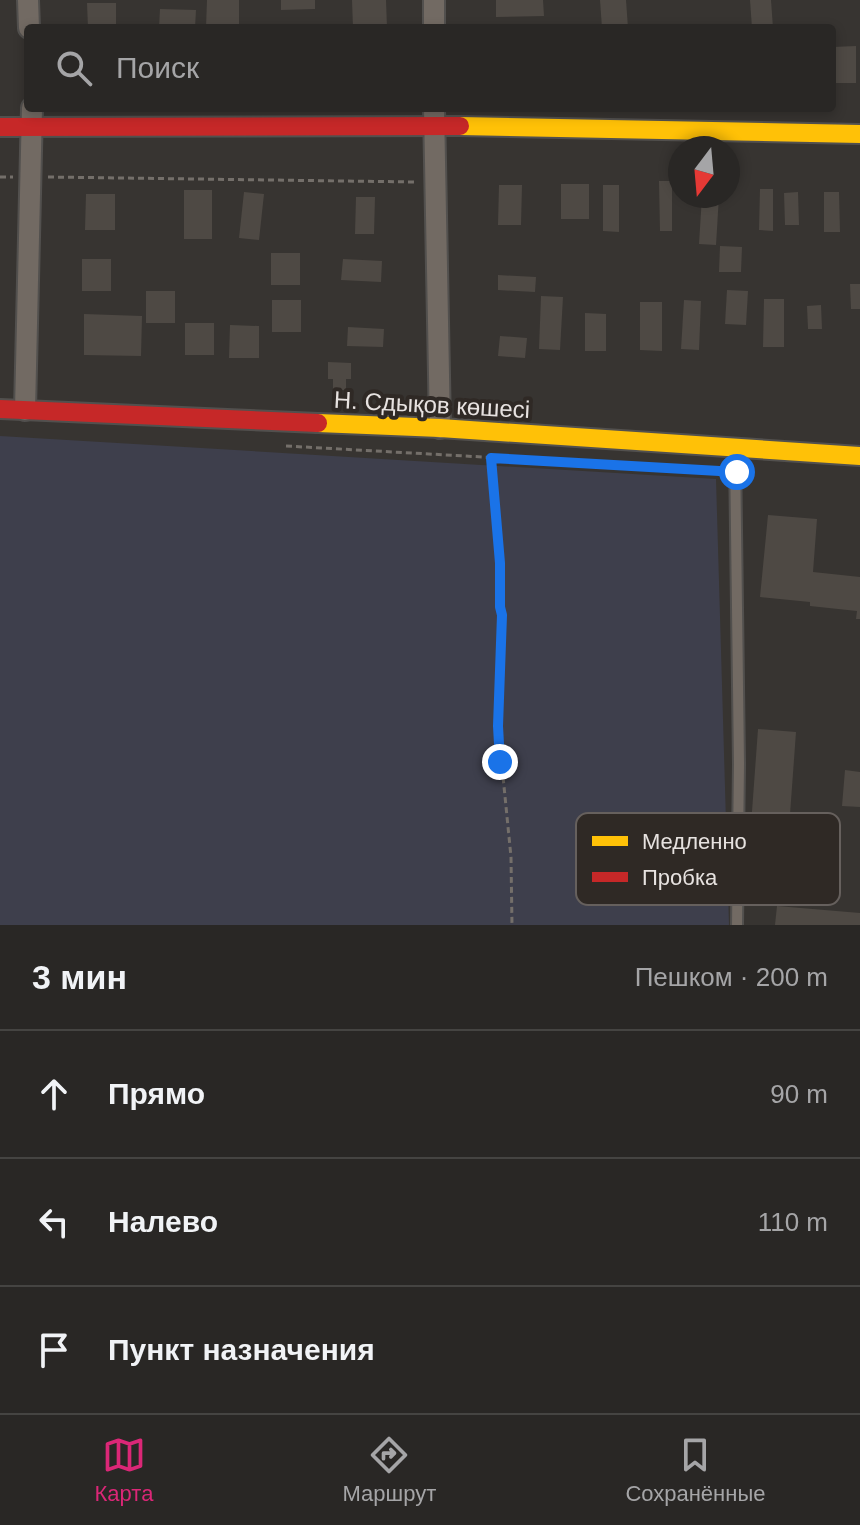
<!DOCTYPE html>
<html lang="ru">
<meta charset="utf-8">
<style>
body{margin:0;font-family:Helvetica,sans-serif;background:#312f2d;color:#f1f3f6}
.compass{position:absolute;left:668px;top:136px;width:72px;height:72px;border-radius:50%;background:#292725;box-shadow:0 4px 12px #0003;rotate:196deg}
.stop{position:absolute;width:24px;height:24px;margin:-18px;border:6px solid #1a73e8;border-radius:50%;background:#fff}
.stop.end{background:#1a73e8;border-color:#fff;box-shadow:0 2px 8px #0008}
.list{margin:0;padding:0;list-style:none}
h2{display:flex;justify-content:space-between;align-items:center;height:104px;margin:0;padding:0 32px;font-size:34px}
h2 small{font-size:26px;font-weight:400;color:#a5a5a7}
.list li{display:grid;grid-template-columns:52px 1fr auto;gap:24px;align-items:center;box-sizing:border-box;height:128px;padding:0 32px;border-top:2px solid #454442}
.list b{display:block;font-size:30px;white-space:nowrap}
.list em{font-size:26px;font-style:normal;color:#a5a5a7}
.icon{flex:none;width:44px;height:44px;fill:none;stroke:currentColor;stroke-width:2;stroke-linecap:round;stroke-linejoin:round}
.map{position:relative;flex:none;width:860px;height:925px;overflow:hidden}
.search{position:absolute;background:#292725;box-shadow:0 4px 12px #0003;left:24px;right:24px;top:24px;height:88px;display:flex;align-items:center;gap:20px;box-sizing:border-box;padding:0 28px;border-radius:8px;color:#a5a5a7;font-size:30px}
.sheet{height:488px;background:#292725}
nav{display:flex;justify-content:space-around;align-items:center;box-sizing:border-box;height:112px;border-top:2px solid #454442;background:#292725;font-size:22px;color:#a5a5a7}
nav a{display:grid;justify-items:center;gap:4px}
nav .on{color:#db2777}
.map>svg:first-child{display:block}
</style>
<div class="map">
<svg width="860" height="925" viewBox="0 0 860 925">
<rect width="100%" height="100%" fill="#373431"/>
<!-- green -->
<polygon fill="#3e3f4c" points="0,436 716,479 729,925 0,925"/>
<!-- building -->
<g fill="#4e4944">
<polygon points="207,0 239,0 239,28 206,28"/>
<polygon points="281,0 315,0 315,9 281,10"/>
<polygon points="352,0 386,0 387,28 353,28"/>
<polygon points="496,0 543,0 544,16 496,17"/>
<polygon points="600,0 626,0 628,28 602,28"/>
<polygon points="750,0 771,0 773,28 752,28"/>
<polygon points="87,3 116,3 116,28 88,28"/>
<polygon points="160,9 196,10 195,28 159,28"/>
<polygon points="856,46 856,83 833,83 833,47"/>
<polygon points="659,181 672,181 672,231 660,231"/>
<rect x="561" y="184" width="28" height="35"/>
<polygon points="499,185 522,185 521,225 498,225"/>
<polygon points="603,185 619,185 619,232 603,231"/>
<polygon points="760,189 773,189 773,231 759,230"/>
<rect x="184" y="190" width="28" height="49"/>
<polygon points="244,192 264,194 259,240 239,238"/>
<polygon points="798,192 799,225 785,225 784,193"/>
<polygon points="824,192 839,192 840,232 824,232"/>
<polygon points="86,194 115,194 115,230 85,230"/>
<polygon points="702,196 719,196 716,245 699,244"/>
<polygon points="356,197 375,197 374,234 355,234"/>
<polygon points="720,246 742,247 741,272 719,272"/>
<rect x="271" y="253" width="29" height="32"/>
<rect x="82" y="259" width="29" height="32"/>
<polygon points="343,259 382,261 381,282 341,280"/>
<polygon points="498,275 536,277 535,292 498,290"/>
<polygon points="850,284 860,284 860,309 851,309"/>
<polygon points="727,290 748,291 746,325 725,324"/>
<rect x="146" y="291" width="29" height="32"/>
<polygon points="541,296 563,297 560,350 539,349"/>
<polygon points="764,299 784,299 784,347 763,347"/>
<rect x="272" y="300" width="29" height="32"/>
<polygon points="684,300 701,301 699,350 681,349"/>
<polygon points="640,302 662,302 662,351 640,350"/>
<polygon points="821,305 822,329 808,329 807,306"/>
<polygon points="585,313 606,314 606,351 585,351"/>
<polygon points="84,314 142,316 141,356 84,355"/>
<rect x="185" y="323" width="29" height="32"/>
<polygon points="230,325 259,326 259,358 229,358"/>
<polygon points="348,327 384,329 383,347 347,346"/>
<polygon points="500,336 527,338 525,358 498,356"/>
<polygon points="328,362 351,363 351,379 346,379 346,390 333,390 333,379 328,379"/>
<polygon points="768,515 817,519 813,572 860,577 860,619 856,619 857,611 810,606 810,602 760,597"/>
<polygon points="758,729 796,732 788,842 750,839"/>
<polygon points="845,770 860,772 860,807 842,806"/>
<polygon points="777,906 860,913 860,925 775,925"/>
</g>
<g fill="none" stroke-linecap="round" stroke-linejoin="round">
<!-- lane casing -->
<g stroke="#52504e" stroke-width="14">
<polyline id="lane" points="735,451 739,764 737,925"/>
</g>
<!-- street casing -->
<g stroke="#52504e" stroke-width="24">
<g id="street">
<polyline points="28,0 29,28"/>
<polyline points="434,28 434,0"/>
<polyline points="434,108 440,428"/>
<polyline points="25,410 32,108"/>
</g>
</g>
<!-- slow casing -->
<g stroke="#52504e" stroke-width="22">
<g id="slow">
<polyline points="460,126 860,134"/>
<polyline points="318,423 440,428 860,456"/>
</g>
</g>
<!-- jam casing -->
<g stroke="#52504e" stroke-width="22">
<g id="jam">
<polyline points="0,127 460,126"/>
<polyline points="0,409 318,423"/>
</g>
</g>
<!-- path -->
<g stroke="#746f6a" stroke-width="3" stroke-dasharray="6 4" stroke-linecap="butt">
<polyline points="0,177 13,177"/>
<polyline points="48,177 417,182"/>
<polyline points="286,446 626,465"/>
<polyline points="491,458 502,615 498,726 511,857 512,925"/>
</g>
<!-- lane -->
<use href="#lane" stroke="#726a63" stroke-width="10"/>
<!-- street -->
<use href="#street" stroke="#726a63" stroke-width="20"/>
<!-- slow -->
<use href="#slow" stroke="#ffc107" stroke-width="18"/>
<!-- jam -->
<use href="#jam" stroke="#c62828" stroke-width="18"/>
</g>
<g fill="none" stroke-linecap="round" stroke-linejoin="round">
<!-- route -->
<polyline stroke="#1a73e8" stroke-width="10" points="500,762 498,726 502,615 500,607 500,563 491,458 737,472"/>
</g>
<g text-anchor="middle" stroke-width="8" stroke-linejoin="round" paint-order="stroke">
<!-- street labels -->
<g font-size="24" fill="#e7e2e0" stroke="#2f2925">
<text transform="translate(432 405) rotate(3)" y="8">Н. Сдықов көшесі</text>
</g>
</g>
<!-- legend -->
<rect x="576" y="813" width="264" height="92" rx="12" fill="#2f2925" stroke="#66605d" stroke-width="2"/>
<rect x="592" y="836" width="36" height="10" fill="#ffc107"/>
<rect x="592" y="872" width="36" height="10" fill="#c62828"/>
<g font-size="22" fill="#e7e2e0">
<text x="642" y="849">Медленно</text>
<text x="642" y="885">Пробка</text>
</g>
</svg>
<svg class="compass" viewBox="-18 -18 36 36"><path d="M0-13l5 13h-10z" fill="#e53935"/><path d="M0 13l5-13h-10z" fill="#a5a5a7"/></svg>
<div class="stop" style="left:737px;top:472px"></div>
<div class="stop end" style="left:500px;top:762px"></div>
<div class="search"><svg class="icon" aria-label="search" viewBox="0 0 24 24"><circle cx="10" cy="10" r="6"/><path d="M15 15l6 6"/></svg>Поиск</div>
</div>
<section class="sheet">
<h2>3 мин<small>Пешком · 200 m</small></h2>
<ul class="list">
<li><svg class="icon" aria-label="ahead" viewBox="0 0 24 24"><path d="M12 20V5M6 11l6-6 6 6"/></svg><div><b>Прямо</b></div><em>90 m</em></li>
<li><svg class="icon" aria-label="left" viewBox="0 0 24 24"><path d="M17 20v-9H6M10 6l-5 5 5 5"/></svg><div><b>Налево</b></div><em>110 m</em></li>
<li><svg class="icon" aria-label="arrive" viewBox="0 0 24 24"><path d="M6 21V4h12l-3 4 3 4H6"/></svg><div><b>Пункт назначения</b></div></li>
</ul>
</section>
<nav>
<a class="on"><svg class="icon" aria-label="map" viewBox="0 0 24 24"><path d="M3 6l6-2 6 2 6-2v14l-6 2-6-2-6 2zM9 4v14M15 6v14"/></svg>Карта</a>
<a><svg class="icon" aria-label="directions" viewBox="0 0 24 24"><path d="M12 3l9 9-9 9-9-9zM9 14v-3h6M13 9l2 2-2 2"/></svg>Маршрут</a>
<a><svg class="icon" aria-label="saved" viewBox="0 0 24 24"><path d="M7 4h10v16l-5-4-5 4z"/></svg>Сохранённые</a>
</nav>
